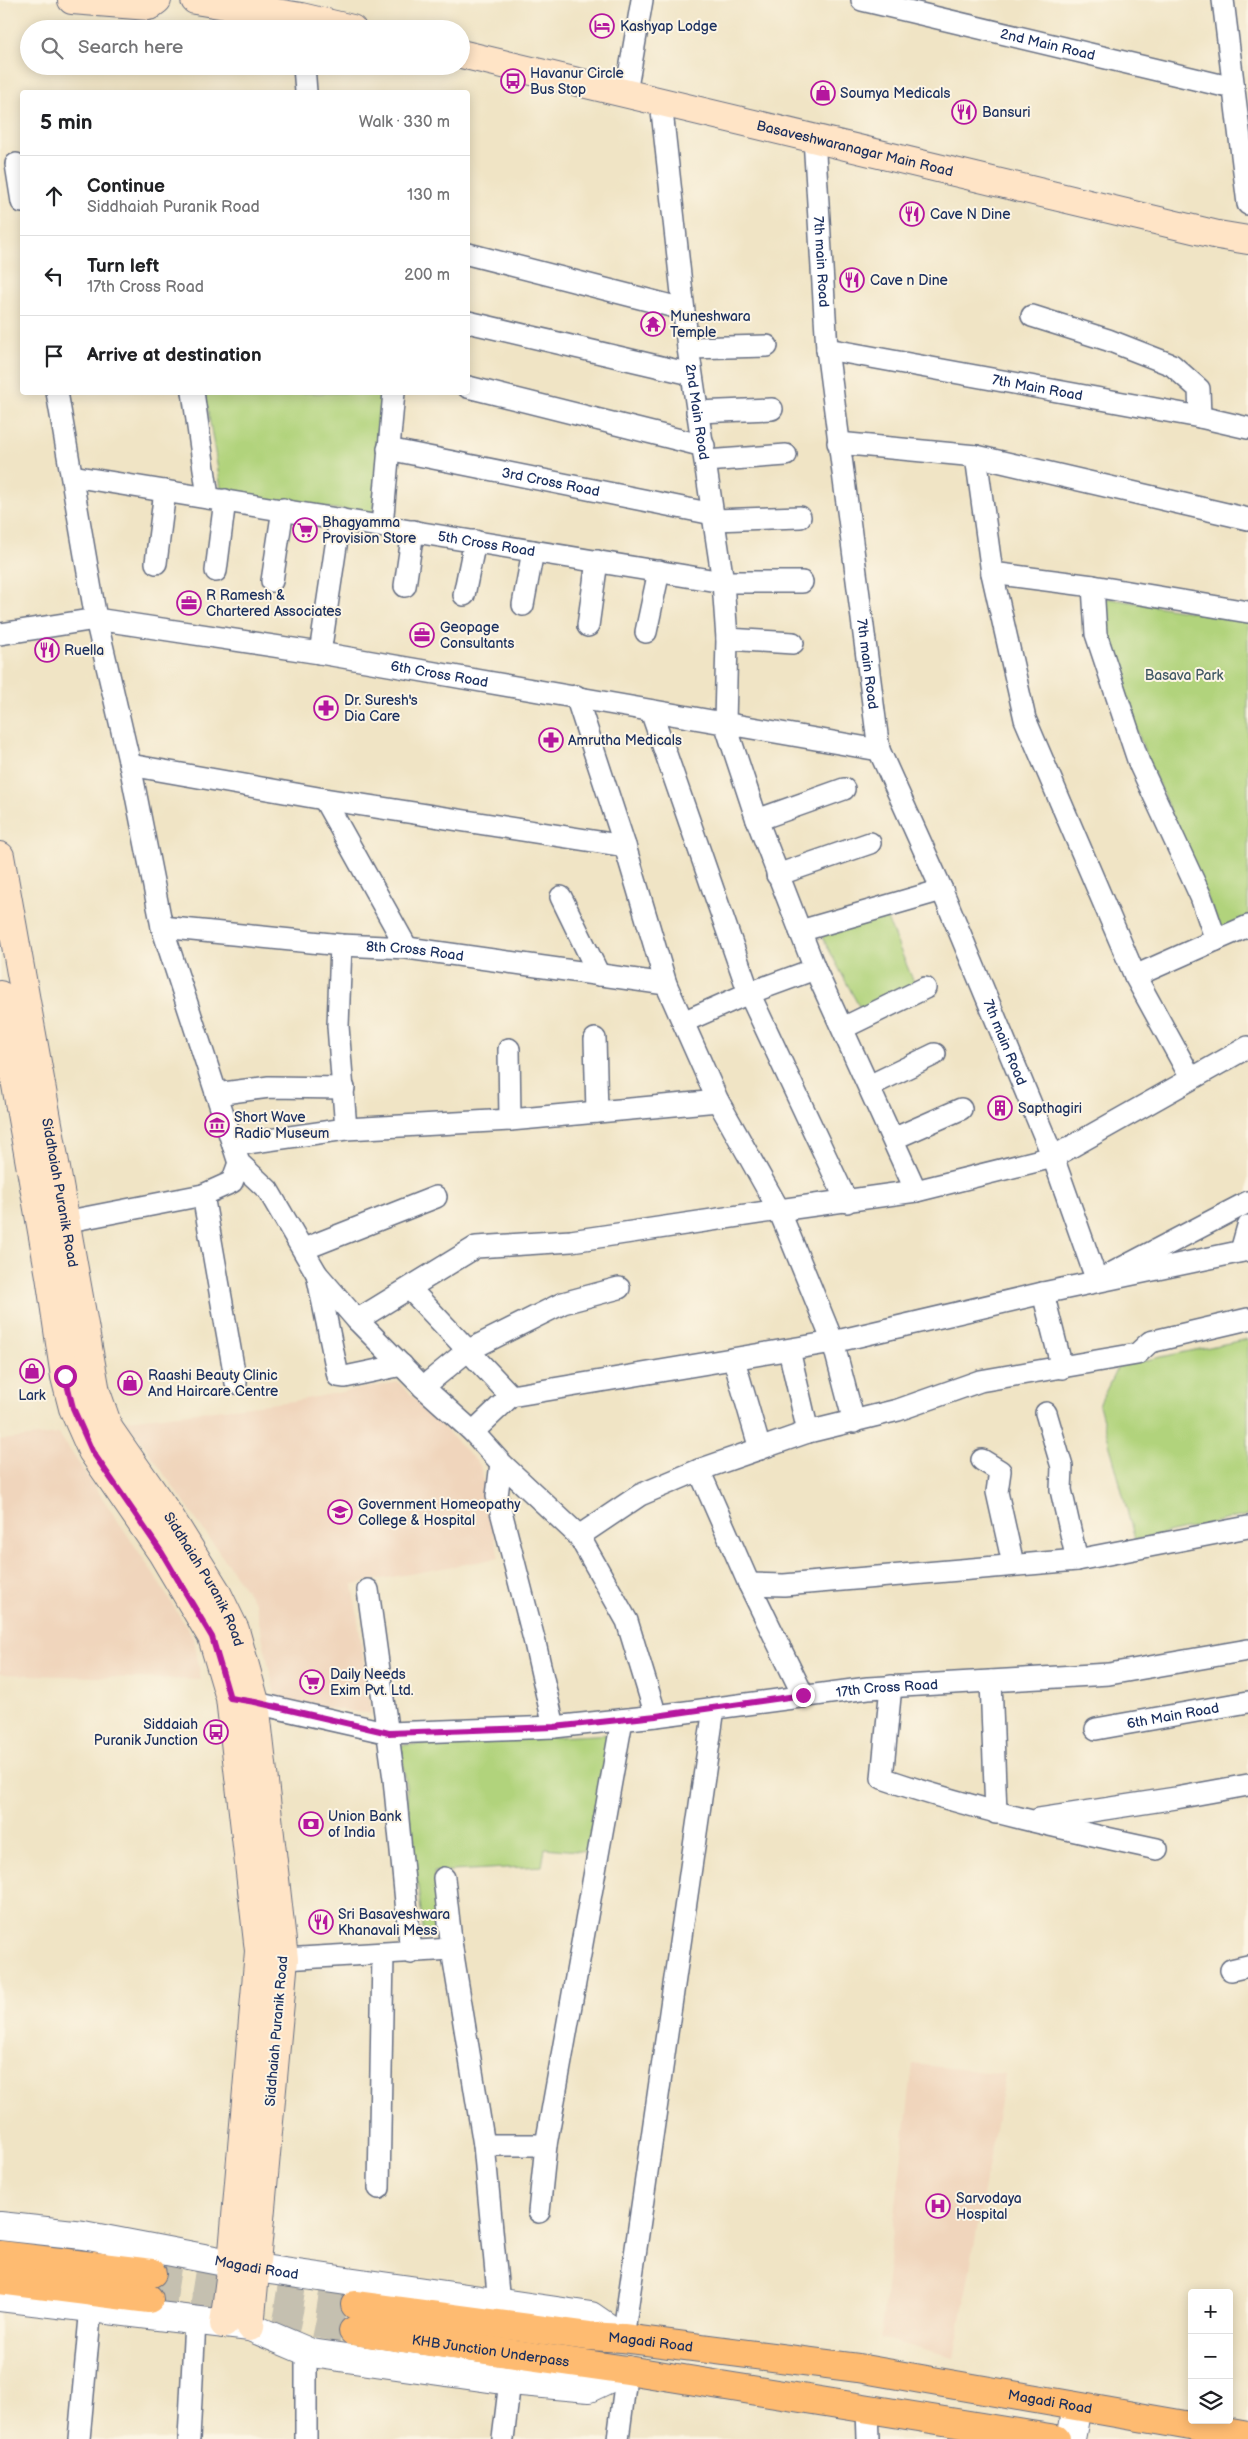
<!DOCTYPE html>
<meta charset="utf-8">
<style>
body{margin:0;font-family:"Balsamiq Sans",sans-serif;background:#f2f2f2;color:#202124}
.controls{position:absolute;right:15px;bottom:15px;display:grid;overflow:hidden;border-radius:5px;box-shadow:0 2px 12px #0003}
.controls button{width:45px;height:45px;display:grid;place-items:center;padding:0;border:0;border-bottom:1px solid #e0e0e0;background:#fff;color:#202124;font:25px sans-serif}
.stop{position:absolute;width:15px;height:15px;margin:-11px;border:4px solid #b5179e;border-radius:50%;background:#fff}
.stop.end{background:#b5179e;border-color:#fff;box-shadow:0 1px 5px #0008}
.list{margin:0;padding:0;list-style:none}
h2{display:flex;justify-content:space-between;align-items:center;height:65px;margin:0;padding:0 20px;font-size:21px}
h2 small{font-size:16px;font-weight:400;color:#757577}
.list li{display:grid;grid-template-columns:32px 1fr auto;gap:15px;align-items:center;box-sizing:border-box;height:80px;padding:0 20px;border-top:1px solid #e0e0e0}
.list b{display:block;font-size:19px;white-space:nowrap}
.list p{margin:0;font-size:16px;white-space:nowrap;color:#757577}
.list em{font-size:16px;font-style:normal;color:#757577}
.icon{flex:none;width:28px;height:28px;fill:none;stroke:currentColor;stroke-width:2;stroke-linecap:round;stroke-linejoin:round}
.map{position:relative;flex:none;width:1248px;height:2439px;overflow:hidden}
.search{position:absolute;background:#fff;box-shadow:0 2px 12px #0003;left:20px;top:20px;width:450px;height:55px;display:flex;align-items:center;gap:12px;box-sizing:border-box;padding:0 18px;border-radius:28px;color:#757577;font-size:19px}
.panel{position:absolute;background:#fff;box-shadow:0 2px 12px #0003;left:20px;top:90px;width:450px;height:305px;border-radius:5px}
.map>svg:first-child{display:block}
</style>
<div class="map">
<svg width="1248" height="2439" viewBox="0 0 1248 2439">
<rect width="100%" height="100%" fill="#fcf5e5"/>
<filter id="ink" filterUnits="userSpaceOnUse"><feTurbulence type="fractalNoise" baseFrequency=".02" numOctaves="2"/><feDisplacementMap in="SourceGraphic" scale="10" xChannelSelector="R" yChannelSelector="G"/><feConvolveMatrix kernelMatrix="1 2 1 2 8 2 1 2 1" color-interpolation-filters="sRGB"/></filter>
<filter id="wash" filterUnits="userSpaceOnUse"><feTurbulence type="fractalNoise" baseFrequency=".0096" numOctaves="4" result="noise"/><feDisplacementMap in="SourceGraphic" scale="20" xChannelSelector="R" yChannelSelector="G"/><feGaussianBlur stdDeviation="1.12" result="paint"/><feColorMatrix in="noise" values="0 0 0 0 0 0 0 0 0 0 0 0 0 0 0 0 0 1.4 0 .05"/><feComposite in="paint" operator="in"/></filter>
<g filter="url(#wash)">
<rect width="100%" height="100%" fill="#f0e4c5"/>
<!-- built -->
<g fill="#f0d5bc">
<polygon points="398,1382 480,1465 499,1558 353,1584 371,1714 276,1700 255,1603 126,1420 294,1401"/>
<polygon points="59,1434 145,1561 194,1639 201,1680 0,1674 0,1440"/>
<polygon points="913,2064 1005,2074 954,2358 880,2338"/>
</g>
<!-- green -->
<g fill="#b1d37b" stroke="#66816c">
<polygon points="205,393 385,393 373,514 222,494"/>
<polygon points="1100,597 1248,621 1248,919 1222,932 1146,755 1100,633"/>
<polygon points="884,912 916,987 861,1010 820,933"/>
<polygon points="1248,1339 1248,1515 1135,1540 1099,1405 1118,1366"/>
<polygon points="614,1734 587,1852 545,1848 542,1866 434,1872 441,1933 424,1936 401,1745"/>
</g>
</g>
<g filter="url(#ink)">
<g fill="none" stroke-linecap="round" stroke-linejoin="round">
<!-- primary-tunnel -->
<g stroke="#c5c0b0" stroke-width="28" stroke-dasharray="28 14" stroke-linecap="butt">
<polyline points="152,2273 355,2305"/>
<polyline points="149,2299 249,2310 353,2331"/>
</g>
<!-- minor casing -->
<g stroke="#666e82" stroke-width="24">
<g id="minor">
<path id="s1" d="M 862,0 L 1233,88"/>
<polyline points="1223,0 1248,204"/>
<polyline points="304,66 306,92"/>
<polyline points="626,93 642,0"/>
<path id="s2" d="M 661,102 L 688,348 L 723,582 L 727,639 L 725,723 L 757,820 L 815,969 L 916,1191"/>
<path id="s3" d="M 814,138 L 827,349 L 879,750 L 942,890 L 1053,1157 L 1097,1281 L 1248,1202"/>
<polyline points="16,164 22,202"/>
<polyline points="468,254 683,309"/>
<polyline points="1032,316 1108,340 1172,365 1199,389 1200,417"/>
<polyline points="468,322 691,374"/>
<polyline points="688,348 767,346"/>
<path id="s4" d="M 827,349 L 1200,417 L 1248,428"/>
<polyline points="468,387 704,446"/>
<polyline points="57,392 96,619 130,765 162,927 239,1163 268,1190 317,1274 357,1320 423,1387 473,1432 501,1463 579,1536 627,1621 656,1716"/>
<polyline points="193,392 208,497"/>
<polyline points="697,412 772,409"/>
<polyline points="838,443 976,456 1248,519"/>
<path id="s5" d="M 388,449 L 713,514"/>
<polyline points="976,456 992,573 1025,719 1135,976 1191,1078"/>
<polyline points="706,461 786,455"/>
<path id="s6" d="M 72,476 L 723,582 L 802,582"/>
<polyline points="715,520 800,517"/>
<polyline points="382,526 394,392"/>
<polyline points="156,563 165,491"/>
<polyline points="216,571 225,500"/>
<polyline points="992,573 1093,586 1248,612"/>
<polyline points="272,581 283,509"/>
<polyline points="405,586 413,531"/>
<polyline points="1093,586 1096,634 1139,763 1201,897 1216,940 1248,926"/>
<polyline points="464,595 475,541"/>
<polyline points="523,605 533,551"/>
<polyline points="588,626 597,561"/>
<polyline points="646,632 659,571"/>
<path id="s7" d="M 0,634 L 96,619 L 320,653 L 879,750"/>
<polyline points="727,639 793,643"/>
<polyline points="320,653 340,519"/>
<polyline points="651,711 749,993 847,1202"/>
<polyline points="130,765 324,799 625,846"/>
<polyline points="324,799 407,948"/>
<polyline points="757,820 844,789"/>
<polyline points="777,875 870,843"/>
<polyline points="561,897 599,975"/>
<path id="s8" d="M 162,927 L 341,945 L 407,948 L 666,984"/>
<polyline points="800,931 942,890"/>
<polyline points="341,945 338,1026 346,1129"/>
<polyline points="1135,976 1216,940"/>
<polyline points="683,1022 749,993 815,969"/>
<polyline points="843,1028 925,988"/>
<polyline points="595,1039 597,1112"/>
<polyline points="509,1049 510,1120"/>
<polyline points="869,1086 935,1054"/>
<polyline points="216,1094 269,1087 344,1088"/>
<polyline points="893,1139 961,1109"/>
<polyline points="233,1145 346,1129 510,1120 718,1101"/>
<polyline points="203,1195 236,1383"/>
<polyline points="64,1222 203,1195 232,1182 239,1163"/>
<polyline points="304,1249 436,1197"/>
<polyline points="1241,1251 1248,1226"/>
<polyline points="317,1274 338,1376 345,1377 402,1365"/>
<polyline points="410,1289 511,1396"/>
<polyline points="1043,1293 1062,1368"/>
<polyline points="357,1320 476,1247 571,1241 779,1210 718,1101 666,984 625,846 576,696"/>
<polyline points="789,1350 808,1432"/>
<polyline points="734,1360 760,1449"/>
<polyline points="423,1387 467,1351 563,1303 619,1288"/>
<polyline points="1046,1413 1062,1467 1061,1490 1077,1560"/>
<polyline points="854,1422 833,1342 779,1210 916,1191 1053,1157 1248,1047"/>
<polyline points="473,1432 511,1396 833,1342 1043,1293 1248,1250"/>
<polyline points="982,1460 1000,1471 997,1492 1013,1564"/>
<polyline points="501,1463 497,1496 535,1643 554,1727"/>
<polyline points="699,1470 749,1584 803,1695"/>
<polyline points="579,1536 640,1495 699,1470 808,1432 898,1410 980,1381 1137,1354 1150,1342 1248,1319"/>
<polyline points="749,1584 784,1585 1077,1560 1248,1527"/>
<polyline points="368,1590 394,1779 411,1953"/>
<polyline points="991,1681 996,1813"/>
<path d="M 891,1686 L 882,1778 C 972,1809 1064,1829 1157,1849"/>
<path id="s9" d="M 242,1700 L 389,1733 L 554,1727 L 656,1716 L 868,1688 L 1109,1674 L 1248,1650"/>
<path id="s10" d="M 1096,1729 L 1248,1702"/>
<polyline points="1039,1819 1176,1798 1248,1785"/>
<polyline points="444,1878 452,1949 484,2145"/>
<polyline points="284,1959 452,1949"/>
<polyline points="1231,1970 1248,1966"/>
<polyline points="379,2188 383,1954"/>
<polyline points="539,2212 546,2145"/>
<polyline points="499,2304 484,2145 546,2145 622,1720"/>
<polyline points="623,2338 714,1708"/>
<polyline points="867,2409 868,2439"/>
<polyline points="79,2439 91,2306"/>
<polyline points="189,2439 195,2321"/>
<polyline points="306,2439 306,2361 311,2353"/>
<polyline points="503,2439 510,2381"/>
<polyline points="618,2439 627,2370"/>
</g>
</g>
<!-- tertiary casing -->
<g stroke="#666e82" stroke-width="30">
<g id="tertiary">
<path id="s11" d="M 0,2226 L 83,2235 L 256,2268 L 591,2316 L 623,2338"/>
<polyline points="0,2297 250,2327 311,2353 510,2381 589,2388 627,2370"/>
<polyline points="1071,2439 1077,2407"/>
</g>
</g>
<!-- secondary casing -->
<g stroke="#666e82" stroke-width="30">
<g id="secondary">
<polyline points="72,0 149,6 157,0"/>
<polyline points="195,0 301,17 352,29"/>
<path id="s12" d="M 461,54 L 1218,235 L 1248,240"/>
<path id="s13" d="M 0,856 L 96,1392 L 109,1429 L 170,1517 L 216,1591 L 235,1630 L 255,1702 L 284,1959 L 250,2327"/>
<polyline points="0,995 50,1276 65,1377 73,1408 92,1451 162,1553 212,1637 230,1698 259,1951 232,2263 224,2324"/>
</g>
</g>
<!-- primary casing -->
<g stroke="#666e82" stroke-width="30">
<g id="primary">
<polyline points="0,2255 152,2273"/>
<polyline points="0,2280 149,2299"/>
<path id="s14" d="M 355,2305 L 589,2336 L 623,2338 L 858,2368 L 1248,2436"/>
<path id="s15" d="M 353,2331 L 627,2370 L 1056,2439"/>
</g>
</g>
<!-- minor -->
<use href="#minor" stroke="#fff" stroke-width="21"/>
<!-- tertiary -->
<use href="#tertiary" stroke="#fff" stroke-width="28"/>
<!-- secondary -->
<use href="#secondary" stroke="#ffe4c6" stroke-width="28"/>
<!-- primary -->
<use href="#primary" stroke="#febb71" stroke-width="28"/>
</g>
</g>
<g fill="none" stroke-linecap="round" stroke-linejoin="round" filter="url(#ink)">
<!-- route -->
<polyline stroke="#b5179e" stroke-width="6" points="65,1376 73,1408 92,1451 162,1553 212,1637 230,1698 255,1702 389,1733 554,1727 656,1716 803,1695"/>
</g>
<!-- icons -->
<defs>
<g id="hotel-ring" transform="scale(1.25)"><circle r="9.5" fill="#fcf5e5" stroke="#b5179e" stroke-width="1.5"/><path d="M-6-4.5h1.5V1H6V5H4.5V3h-9V5H-6ZM-4 0a1.8 1.8 0 1 1 3.6 0ZM.5 0V-2.5h3Q6-2.5 6 0Z" fill="#b5179e"/></g>
<g id="bus-ring" transform="scale(1.25)"><circle r="9.5" fill="#fcf5e5" stroke="#b5179e" stroke-width="1.5"/><path d="M-5-6H5V4H4V6H2V4H-2V6H-4V4H-5ZM-3.5-4V0h7V-4ZM-3.5 1.2v1.5H-2V1.2ZM2 1.2v1.5H3.5V1.2Z" fill="#b5179e"/></g>
<g id="shop-ring" transform="scale(1.25)"><circle r="9.5" fill="#fcf5e5" stroke="#b5179e" stroke-width="1.5"/><path d="M-5-2.5h2.3a2.7 3.5 0 0 1 5.4 0H5L5.5 6h-11ZM-1.5-2.5h3a1.5 2.3 0 0 0-3 0Z" fill="#b5179e"/></g>
<g id="restaurant-ring" transform="scale(1.25)"><circle r="9.5" fill="#fcf5e5" stroke="#b5179e" stroke-width="1.5"/><path d="M-5-6h1v4h1v-4h1v4h1v-4h1v5L-1.5 .5V6h-2V.5L-5-1ZM5-6V6H3V1.5H1.5Q1.5-4 5-6Z" fill="#b5179e"/></g>
<g id="temple-ring" transform="scale(1.25)"><circle r="9.5" fill="#fcf5e5" stroke="#b5179e" stroke-width="1.5"/><path d="M0-6L5-2H3V0L6.5 2.5H4V6H1.5V3h-3V6H-4V2.5H-6.5L-3 0V-2H-5Z" fill="#b5179e"/></g>
<g id="supermarket-ring" transform="scale(1.25)"><circle r="9.5" fill="#fcf5e5" stroke="#b5179e" stroke-width="1.5"/><path d="M-6-5.5h2.5l.6 2H6L4.5 2H-2.5L-4.4-4H-6ZM-1.5 3.2a1.3 1.3 0 1 0 .1 0ZM3 3.2a1.3 1.3 0 1 0 .1 0Z" fill="#b5179e"/></g>
<g id="office-ring" transform="scale(1.25)"><circle r="9.5" fill="#fcf5e5" stroke="#b5179e" stroke-width="1.5"/><path d="M-6-3h4V-5.5h4V-3h4V5H-6ZM-1-4.5V-3h2v-1.5ZM-6 0V1H6V0Z" fill="#b5179e"/></g>
<g id="pharmacy-ring" transform="scale(1.25)"><circle r="9.5" fill="#fcf5e5" stroke="#b5179e" stroke-width="1.5"/><path d="M-2-6h4v4h4v4h-4v4h-4v-4h-4v-4h4Z" fill="#b5179e"/></g>
<g id="building-ring" transform="scale(1.25)"><circle r="9.5" fill="#fcf5e5" stroke="#b5179e" stroke-width="1.5"/><path d="M-4-6H4V6H1V3H-1V6H-4ZM-2.5-4.3h1.7v1.8h-1.7ZM.8-4.3h1.7v1.8H.8ZM-2.5-1h1.7V.8h-1.7ZM.8-1h1.7V.8H.8Z" fill="#b5179e"/></g>
<g id="museum-ring" transform="scale(1.25)"><circle r="9.5" fill="#fcf5e5" stroke="#b5179e" stroke-width="1.5"/><path d="M0-6L6-3V-2H-6V-3ZM-5-1h2V3h-2ZM-1-1h2V3h-2ZM3-1h2V3H3ZM-6 4H6V6H-6Z" fill="#b5179e"/></g>
<g id="university-ring" transform="scale(1.25)"><circle r="9.5" fill="#fcf5e5" stroke="#b5179e" stroke-width="1.5"/><path d="M0-5L7-2L0 1L-7-2ZM-4 1L0 2.5L4 1V4Q0 6-4 4Z" fill="#b5179e"/></g>
<g id="bank-ring" transform="scale(1.25)"><circle r="9.5" fill="#fcf5e5" stroke="#b5179e" stroke-width="1.5"/><path d="M-6-4H6V4H-6ZM0-2.3a2.3 2.3 0 1 0 0 4.6a2.3 2.3 0 1 0 0-4.6Z" fill="#b5179e"/></g>
<g id="hospital-ring" transform="scale(1.25)"><circle r="9.5" fill="#fcf5e5" stroke="#b5179e" stroke-width="1.5"/><path d="M-5-5h3v3.5h4V-5h3V5h-3V1.5h-4V5h-3Z" fill="#b5179e"/></g>
</defs>
<g fill-rule="evenodd">
<use href="#hotel-ring" x="602" y="26"/>
<use href="#bus-ring" x="513" y="81"/>
<use href="#shop-ring" x="823" y="93"/>
<use href="#restaurant-ring" x="964" y="112"/>
<use href="#restaurant-ring" x="912" y="214"/>
<use href="#restaurant-ring" x="852" y="280"/>
<use href="#temple-ring" x="653" y="324"/>
<use href="#supermarket-ring" x="305" y="530"/>
<use href="#office-ring" x="189" y="603"/>
<use href="#office-ring" x="422" y="635"/>
<use href="#restaurant-ring" x="47" y="650"/>
<use href="#pharmacy-ring" x="326" y="708"/>
<use href="#pharmacy-ring" x="551" y="740"/>
<use href="#building-ring" x="1000" y="1108"/>
<use href="#museum-ring" x="217" y="1125"/>
<use href="#shop-ring" x="32" y="1371"/>
<use href="#shop-ring" x="130" y="1383"/>
<use href="#university-ring" x="340" y="1512"/>
<use href="#supermarket-ring" x="312" y="1682"/>
<use href="#bus-ring" x="216" y="1732"/>
<use href="#bank-ring" x="311" y="1824"/>
<use href="#restaurant-ring" x="321" y="1922"/>
<use href="#hospital-ring" x="938" y="2206"/>
</g>
<g text-anchor="middle" stroke-width="4" stroke-linejoin="round" paint-order="stroke">
<!-- poi labels -->
<g font-size="14" fill="#1b2f5e" stroke="#fcf5e5" text-anchor="start">
<text x="620" y="31">Kashyap Lodge</text>
<text x="530" y="78">Havanur Circle<tspan x="530" dy="16">Bus Stop</tspan></text>
<text x="840" y="98">Soumya Medicals</text>
<text x="982" y="117">Bansuri</text>
<text x="930" y="219">Cave N Dine</text>
<text x="870" y="285">Cave n Dine</text>
<text x="670" y="321">Muneshwara<tspan x="670" dy="16">Temple</tspan></text>
<text x="322" y="527">Bhagyamma<tspan x="322" dy="16">Provision Store</tspan></text>
<text x="206" y="600">R Ramesh &amp;<tspan x="206" dy="16">Chartered Associates</tspan></text>
<text x="440" y="632">Geopage<tspan x="440" dy="16">Consultants</tspan></text>
<text x="64" y="655">Ruella</text>
<text x="344" y="705">Dr. Suresh's<tspan x="344" dy="16">Dia Care</tspan></text>
<text x="568" y="745">Amrutha Medicals</text>
<text x="1018" y="1113">Sapthagiri</text>
<text x="234" y="1122">Short Wave<tspan x="234" dy="16">Radio Museum</tspan></text>
<text x="148" y="1380">Raashi Beauty Clinic<tspan x="148" dy="16">And Haircare Centre</tspan></text>
<text x="32" y="1400" text-anchor="middle">Lark</text>
<text x="358" y="1509">Government Homeopathy<tspan x="358" dy="16">College &amp; Hospital</tspan></text>
<text x="330" y="1679">Daily Needs<tspan x="330" dy="16">Exim Pvt. Ltd.</tspan></text>
<text x="198" y="1729" text-anchor="end">Siddaiah<tspan x="198" dy="16">Puranik Junction</tspan></text>
<text x="328" y="1821">Union Bank<tspan x="328" dy="16">of India</tspan></text>
<text x="338" y="1919">Sri Basaveshwara<tspan x="338" dy="16">Khanavali Mess</tspan></text>
<text x="956" y="2203">Sarvodaya<tspan x="956" dy="16">Hospital</tspan></text>
</g>
<!-- street labels -->
<g font-size="14" fill="#1b2f5e" stroke="#fcf5e5">
<text dy="5" stroke="none"><textPath href="#s1" startOffset="191">2nd Main Road</textPath></text>
<text dy="5" stroke="none"><textPath href="#s12" startOffset="405">Basaveshwaranagar Main Road</textPath></text>
<text dy="5" stroke="none"><textPath href="#s3" startOffset="124">7th main Road</textPath></text>
<text dy="5" stroke="none"><textPath href="#s4" startOffset="214">7th Main Road</textPath></text>
<text dy="5" stroke="none"><textPath href="#s2" startOffset="312">2nd Main Road</textPath></text>
<text dy="5" stroke="none"><textPath href="#s5" startOffset="166">3rd Cross Road</textPath></text>
<text dy="5" stroke="none"><textPath href="#s6" startOffset="420">5th Cross Road</textPath></text>
<text dy="5" stroke="none"><textPath href="#s3" startOffset="529">7th main Road</textPath></text>
<text dy="5" stroke="none"><textPath href="#s7" startOffset="445">6th Cross Road</textPath></text>
<text dy="5" stroke="none"><textPath href="#s8" startOffset="254">8th Cross Road</textPath></text>
<text dy="5" stroke="none"><textPath href="#s3" startOffset="934">7th main Road</textPath></text>
<text dy="5" stroke="none"><textPath href="#s13" startOffset="342">Siddhaiah Puranik Road</textPath></text>
<text dy="5" stroke="none"><textPath href="#s13" startOffset="762">Siddhaiah Puranik Road</textPath></text>
<text dy="5" stroke="none"><textPath href="#s9" startOffset="651">17th Cross Road</textPath></text>
<text dy="5" stroke="none"><textPath href="#s10" startOffset="78">6th Main Road</textPath></text>
<text transform="translate(276 2031) rotate(-85)" y="5">Siddhaiah Puranik Road</text>
<text dy="5" stroke="none"><textPath href="#s11" startOffset="260">Magadi Road</textPath></text>
<text dy="5" stroke="none"><textPath href="#s14" startOffset="298">Magadi Road</textPath></text>
<text dy="5" stroke="none"><textPath href="#s15" startOffset="139">KHB Junction Underpass</textPath></text>
<text dy="5" stroke="none"><textPath href="#s14" startOffset="702">Magadi Road</textPath></text>
</g>
<!-- park labels -->
<g font-size="14" fill="#405865" stroke="#fcf5e5">
<text x="1184" y="680">Basava Park</text>
</g>
</g>
</svg>
<div class="controls">
<button>+</button>
<button>−</button>
<button><svg class="icon" aria-label="layers" viewBox="0 0 24 24"><path d="M12 4l9 5-9 5-9-5zM3 14l9 5 9-5"/></svg></button>
</div>
<div class="stop" style="left:65px;top:1376px"></div>
<div class="stop end" style="left:803px;top:1695px"></div>
<div class="search"><svg class="icon" aria-label="search" viewBox="0 0 24 24"><circle cx="10" cy="10" r="6"/><path d="M15 15l6 6"/></svg>Search here</div>
<section class="panel">
<h2>5 min<small>Walk · 330 m</small></h2>
<ul class="list">
<li><svg class="icon" aria-label="ahead" viewBox="0 0 24 24"><path d="M12 20V5M6 11l6-6 6 6"/></svg><div><b>Continue</b><p>Siddhaiah Puranik Road</p></div><em>130 m</em></li>
<li><svg class="icon" aria-label="left" viewBox="0 0 24 24"><path d="M17 20v-9H6M10 6l-5 5 5 5"/></svg><div><b>Turn left</b><p>17th Cross Road</p></div><em>200 m</em></li>
<li><svg class="icon" aria-label="arrive" viewBox="0 0 24 24"><path d="M6 21V4h12l-3 4 3 4H6"/></svg><div><b>Arrive at destination</b></div></li>
</ul>
</section>
</div>
